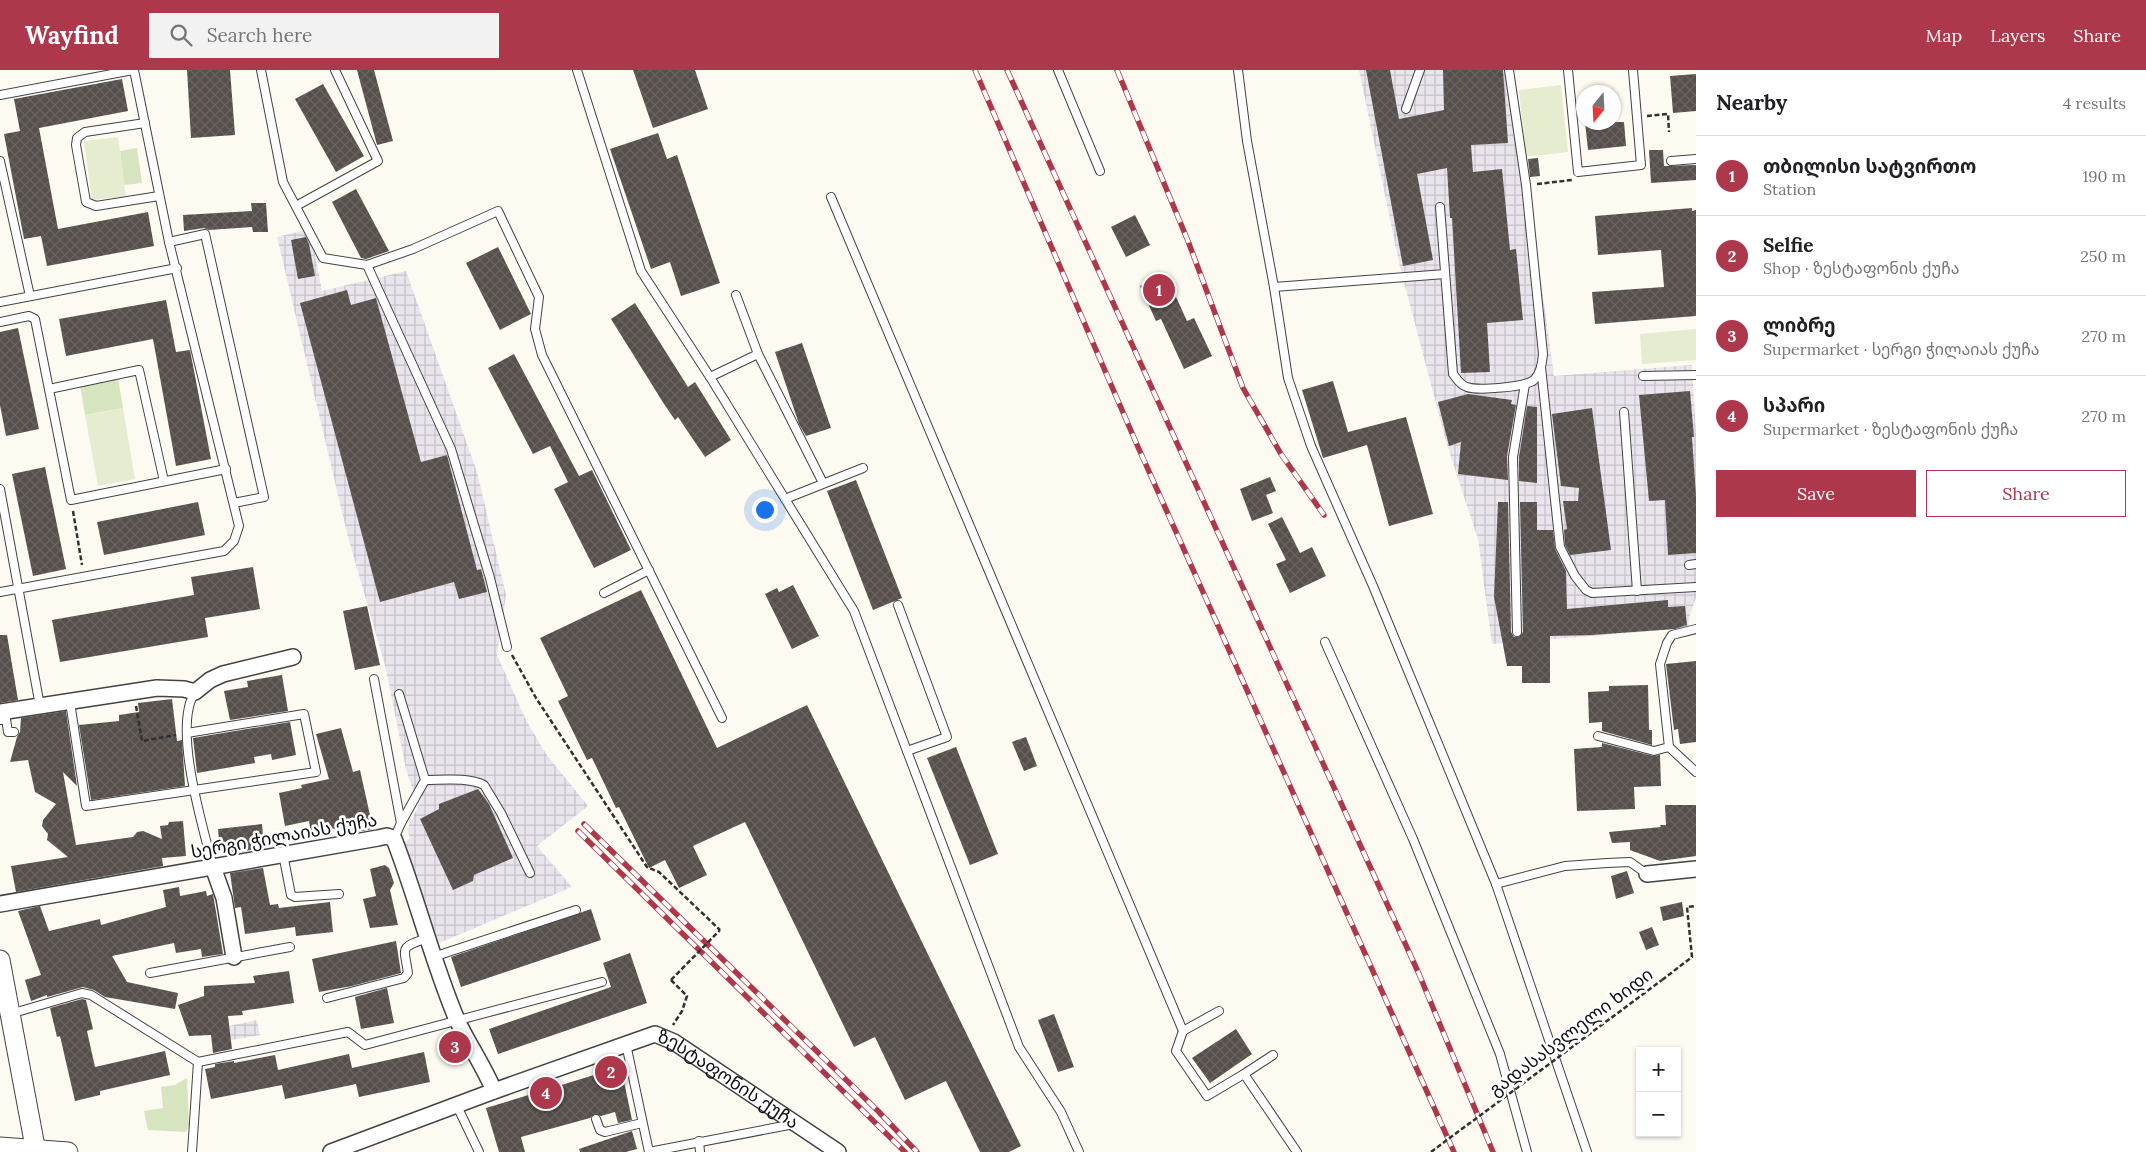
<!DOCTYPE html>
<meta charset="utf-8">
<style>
body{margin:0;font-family:Lora,"Noto Sans Georgian",serif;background:#f2f2f2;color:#202124}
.controls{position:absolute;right:15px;bottom:15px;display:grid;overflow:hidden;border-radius:0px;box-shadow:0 1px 4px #0004}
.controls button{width:45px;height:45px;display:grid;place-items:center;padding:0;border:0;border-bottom:1px solid #e0e0e0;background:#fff;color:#202124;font:25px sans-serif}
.compass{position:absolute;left:1576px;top:15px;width:45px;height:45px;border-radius:50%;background:#fff;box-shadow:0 1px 4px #0004;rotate:198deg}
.you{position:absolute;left:764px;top:439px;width:18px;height:18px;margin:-12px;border:4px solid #fff;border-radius:50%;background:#1a73e8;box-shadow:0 0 0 8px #1a73e833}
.badge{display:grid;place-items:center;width:32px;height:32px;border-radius:50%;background:#ad384b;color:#fff;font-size:16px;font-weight:700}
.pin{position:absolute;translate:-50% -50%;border:2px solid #fff;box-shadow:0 1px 5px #0006}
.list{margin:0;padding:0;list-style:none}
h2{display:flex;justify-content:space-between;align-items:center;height:65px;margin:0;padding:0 20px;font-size:21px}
h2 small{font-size:16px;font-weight:400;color:#757577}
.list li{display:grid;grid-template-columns:32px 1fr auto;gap:15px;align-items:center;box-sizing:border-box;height:80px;padding:0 20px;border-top:1px solid #e0e0e0}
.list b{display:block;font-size:19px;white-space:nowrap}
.list p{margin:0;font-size:16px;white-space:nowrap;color:#757577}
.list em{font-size:16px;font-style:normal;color:#757577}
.actions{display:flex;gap:10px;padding:15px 20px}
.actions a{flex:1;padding:11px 0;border:1px solid #ad384b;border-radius:0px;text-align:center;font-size:18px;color:#ad384b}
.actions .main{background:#ad384b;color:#fff}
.icon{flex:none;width:28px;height:28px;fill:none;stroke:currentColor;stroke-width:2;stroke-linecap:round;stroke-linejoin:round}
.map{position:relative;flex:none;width:1696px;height:1082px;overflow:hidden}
header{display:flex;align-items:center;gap:30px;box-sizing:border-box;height:70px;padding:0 25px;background:#ad384b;color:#fff}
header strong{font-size:24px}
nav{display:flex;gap:28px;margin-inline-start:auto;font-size:18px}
.search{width:350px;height:45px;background:#f2f2f2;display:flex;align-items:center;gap:12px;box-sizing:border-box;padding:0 18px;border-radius:0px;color:#757577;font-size:19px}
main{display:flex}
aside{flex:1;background:#fff}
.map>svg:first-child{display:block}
</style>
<header>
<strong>Wayfind</strong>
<div class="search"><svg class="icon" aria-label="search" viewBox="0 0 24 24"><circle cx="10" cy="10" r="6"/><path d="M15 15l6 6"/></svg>Search here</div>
<nav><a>Map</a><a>Layers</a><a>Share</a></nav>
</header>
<main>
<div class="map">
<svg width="1696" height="1082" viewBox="0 0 1696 1082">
<defs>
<pattern id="industrial-grid" width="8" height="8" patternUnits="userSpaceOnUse" patternTransform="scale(1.25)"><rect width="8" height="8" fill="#eae4ec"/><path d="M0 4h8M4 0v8" fill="none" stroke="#c8c2c9"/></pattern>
<pattern id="building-cross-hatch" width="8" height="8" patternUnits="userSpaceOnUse" patternTransform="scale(1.25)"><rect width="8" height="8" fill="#564f4c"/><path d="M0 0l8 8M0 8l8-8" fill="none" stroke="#696461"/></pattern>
</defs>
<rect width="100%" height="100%" fill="#fdfaf2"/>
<!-- industrial -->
<g fill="url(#industrial-grid)">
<polygon points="1359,0 1512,0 1554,306 1692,295 1696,365 1696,528 1690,544 1688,558 1492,574 1478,469 1447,375 1400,197"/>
<polygon points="310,159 322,221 406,201 477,402 506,525 497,585 526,650 546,684 588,736 537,776 572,817 439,873 403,774 410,768 407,759 422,728 413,721 406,699 386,599 348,467 277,167"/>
<polygon points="257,950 260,965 231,970 229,956"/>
</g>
<!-- park -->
<g fill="#d6e4bf">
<polygon points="137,78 142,113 124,115 120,81"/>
<polygon points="118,309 123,338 85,345 80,315"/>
<polygon points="187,1008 189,1055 186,1062 148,1060 144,1041 163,1038 161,1017 175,1015"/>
</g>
<!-- pitch -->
<g fill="#e6ecd0">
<polygon points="1561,15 1568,82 1526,87 1519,20"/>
<polygon points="118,67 126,126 92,130 84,71"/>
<polygon points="1696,259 1696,290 1642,294 1640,264"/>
<polygon points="123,338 135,409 98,416 85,345"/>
</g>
<!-- building -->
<g fill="url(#building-cross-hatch)">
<polygon points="187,0 230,0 235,65 191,68"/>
<polygon points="357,0 374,0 393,71 377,75"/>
<polygon points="633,0 695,0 708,39 653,58"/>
<polygon points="1366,0 1390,0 1399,49 1444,40 1443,0 1503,0 1508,73 1471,75 1473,102 1502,99 1510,180 1516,179 1523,250 1487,253 1490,302 1461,303 1452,148 1450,148 1447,98 1417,104 1433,190 1403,196"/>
<polygon points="1696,4 1696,41 1673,43 1670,6"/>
<polygon points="122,9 128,41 39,58 58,159 148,142 154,176 47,196 41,166 24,169 4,64 20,61 14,29"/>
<polygon points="323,14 364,86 336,102 295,29"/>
<polygon points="1585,52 1624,52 1626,76 1588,80"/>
<polygon points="658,63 667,89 677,85 720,213 681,226 670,192 651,199 610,79"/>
<polygon points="1649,80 1663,80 1664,96 1696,95 1696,110 1651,113"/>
<polygon points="1538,88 1540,106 1530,107 1528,89"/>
<polygon points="356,119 389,181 366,189 361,188 332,132"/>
<polygon points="251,133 266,133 268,162 253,162 252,157 209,160 204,158 184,161 183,145 252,141"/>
<polygon points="1692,138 1692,141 1696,140 1696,246 1595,254 1592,222 1664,217 1661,180 1598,185 1595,146"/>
<polygon points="1135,145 1150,175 1126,187 1111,157"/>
<polygon points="306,167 309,174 315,206 298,209 291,170"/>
<polygon points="498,177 531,244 500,260 466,193"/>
<polygon points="1166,205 1187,251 1194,248 1212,286 1184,299 1161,249 1156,251 1140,216"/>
<polygon points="347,220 351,235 376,228 421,392 447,385 477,500 481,499 487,522 459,529 454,512 380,532 300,233"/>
<polygon points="166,230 176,282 190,280 211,389 176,396 153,269 66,286 59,249"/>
<polygon points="635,233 688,317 695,312 731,370 705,387 678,347 675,350 664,334 611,249"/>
<polygon points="18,258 39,359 6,366 0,335 0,262"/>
<polygon points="802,273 831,358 806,366 799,354 775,282"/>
<polygon points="514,284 579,406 592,400 631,480 594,498 554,419 568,412 550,376 533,384 488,298"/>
<polygon points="1333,311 1348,362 1406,347 1433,444 1389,456 1367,375 1323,388 1302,320"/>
<polygon points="1690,321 1694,367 1692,367 1696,426 1696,483 1668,485 1665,430 1649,431 1639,325"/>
<polygon points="1468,324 1512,330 1511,334 1516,335 1507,386 1508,410 1458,404 1461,372 1449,376 1438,332"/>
<polygon points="1527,336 1537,337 1537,413 1519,411 1519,387"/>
<polygon points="1592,338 1611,480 1570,485 1565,475 1564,460 1567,459 1563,431 1578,431 1579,418 1561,416 1552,344"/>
<polygon points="45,397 66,499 33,506 12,404"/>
<polygon points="1270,407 1276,421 1266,425 1273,443 1252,451 1240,419"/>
<polygon points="856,410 902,528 873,540 827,421"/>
<polygon points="198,432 205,465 104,485 97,452"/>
<polygon points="1498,432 1508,432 1511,562 1514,567 1519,567 1523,562 1520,432 1537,432 1537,460 1553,460 1555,479 1566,501 1567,539 1668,530 1668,537 1685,536 1687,555 1675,559 1591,565 1550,566 1550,613 1522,613 1522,596 1507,596 1494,527"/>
<polygon points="1282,447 1300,483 1312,477 1326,506 1290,523 1276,494 1286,490 1268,454"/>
<polygon points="253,497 260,539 205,548 208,567 60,592 52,550 194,525 191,507"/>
<polygon points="793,515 819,566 792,579 765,524 777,518 779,522"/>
<polygon points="641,520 717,678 807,635 1021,1076 1009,1082 980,1082 946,1011 905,1030 875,967 854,977 745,752 693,776 707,805 679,818 665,790 649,798 619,737 616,738 592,688 587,690 558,631 568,626 540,568"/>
<polygon points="367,536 380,595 355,600 343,541"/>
<polygon points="0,565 7,565 18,630 0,633"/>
<polygon points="1696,591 1696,672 1680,674 1678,659 1674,660 1666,594"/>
<polygon points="282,605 288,641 230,650 224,621 248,617 247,611"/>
<polygon points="1648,615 1649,660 1652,660 1652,675 1602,661 1602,652 1589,653 1588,622 1609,621 1609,616"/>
<polygon points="172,629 177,671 182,670 185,716 91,730 79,655 119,651 119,645 139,642 138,633"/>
<polygon points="66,641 77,716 63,702 76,775 133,767 137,762 143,761 162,769 160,756 168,755 169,752 183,751 186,786 162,788 163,796 16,822 11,796 68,787 47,770 48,764 42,756 43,750 56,734 35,722 28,690 10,692 17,667 20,662 21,648"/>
<polygon points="290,652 296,685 272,690 271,684 254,687 255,693 197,703 193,668"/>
<polygon points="341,658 353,702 360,700 373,759 344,764 343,757 311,763 309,751 285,756 279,723 302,718 301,715 329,709 316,664"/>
<polygon points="1026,667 1037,696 1024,701 1012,672"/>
<polygon points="1602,673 1653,686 1660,685 1661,716 1634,717 1635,739 1577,741 1574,679 1602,677"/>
<polygon points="956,677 998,784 970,795 927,688"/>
<polygon points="478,719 489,734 513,788 474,805 473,811 453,820 420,749 439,739 439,734"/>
<polygon points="1665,735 1696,735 1696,786 1660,791 1630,780 1630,772 1612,773 1609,762 1661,757 1660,755 1666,755"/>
<polygon points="262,754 264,777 227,785 227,781 220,781 218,759"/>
<polygon points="385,795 389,798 394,813 390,820 398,855 370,858 363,829 376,826 370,799"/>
<polygon points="263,798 270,835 278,834 279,838 330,832 333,862 296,866 295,857 245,864 241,837 235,838 230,803"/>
<polygon points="1627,801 1634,823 1616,829 1611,806"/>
<polygon points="179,817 180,826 206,821 207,826 213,824 223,884 202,887 201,879 176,883 174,873 112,886 127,912 178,923 175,939 105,927 94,920 83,917 47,927 47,925 31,931 25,910 41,905 18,841 40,836 49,861 100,849 101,855 166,837 163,820"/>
<polygon points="1682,832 1684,846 1663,851 1660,837"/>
<polygon points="591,839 601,870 461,917 451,887"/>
<polygon points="1652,857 1659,875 1646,880 1639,862"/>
<polygon points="396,871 401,903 352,916 319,922 312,889"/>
<polygon points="630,883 647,933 498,984 489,959 611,917 603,893"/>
<polygon points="289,901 294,933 242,941 243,945 228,946 232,979 213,983 211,965 189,966 178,935 204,926 204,916 255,913 253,906"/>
<polygon points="387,918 394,953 361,959 355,927"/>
<polygon points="82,929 86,930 93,959 87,961 95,997 165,981 170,1005 100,1021 100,1025 75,1031 60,966 57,967 50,938"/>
<polygon points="1054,944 1074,997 1058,1002 1038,950"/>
<polygon points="1236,959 1252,984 1210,1013 1192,988"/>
<polygon points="457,971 461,978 461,986 449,987 448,972"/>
<polygon points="424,982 430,1012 359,1027 356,1014 285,1029 282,1015 211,1029 205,999 215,997 215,994 234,991 234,993 275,985 278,1000 349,984 352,998"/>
<polygon points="621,997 632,1050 618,1053 615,1042 601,1046 595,1044 590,1048 521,1067 525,1082 499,1082 486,1038 594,1005 594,1002"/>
<polygon points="632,1061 637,1079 626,1082 580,1082 579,1079"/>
</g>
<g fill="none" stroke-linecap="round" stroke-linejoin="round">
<!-- service casing -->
<g stroke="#424242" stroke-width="10">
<g id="service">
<polyline points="261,0 283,112 323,188 367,195 451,379 490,508 507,577"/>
<polyline points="577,0 641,201 710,307 854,541 1019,977 1061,1042 1079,1082"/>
<polyline points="1058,0 1100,101"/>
<polyline points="1238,0 1247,71 1274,217 1288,308 1311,376 1373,516 1496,814 1587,1082"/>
<polyline points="1568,0 1578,102 1641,95 1633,0"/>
<polyline points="0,25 133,0"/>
<polyline points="1406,39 1420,0"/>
<polyline points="145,53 85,62 77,68 76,75 85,126 86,132 96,136 159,126"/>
<polyline points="0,91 30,226"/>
<polyline points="1671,91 1696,89"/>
<polyline points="831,127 1183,961"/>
<polyline points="296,136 378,91 335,0"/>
<path d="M 1440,137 L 1453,304 C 1457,309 1460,315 1467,317 C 1478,321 1525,317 1534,310 C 1541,303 1542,293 1543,284 L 1526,115 L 1509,0"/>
<polyline points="169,172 205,164 264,427 234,433"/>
<polyline points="367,195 413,179 498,141 539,227 535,259 542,285 722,648"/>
<polyline points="1274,217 1445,204"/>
<polyline points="736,225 758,284 823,413"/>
<polyline points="0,232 177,198"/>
<polyline points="0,252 29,246 35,249 71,430 226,399"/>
<polyline points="1541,297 1560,477 1575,506 1586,520 1592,523 1696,517"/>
<polyline points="1643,306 1696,305"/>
<polyline points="710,307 758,284"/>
<polyline points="49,319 139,300 164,411"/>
<polyline points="1624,342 1637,521"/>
<polyline points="0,419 40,636"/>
<polyline points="785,429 863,398"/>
<polyline points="1689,495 1696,494"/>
<polyline points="0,522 224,481 234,471 239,456 169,172 134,0"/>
<polyline points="604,523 649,500"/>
<polyline points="898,535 947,667 907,681"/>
<polyline points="1696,559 1672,565 1667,573 1660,594 1669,677 1696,702"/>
<polyline points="1517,562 1513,387 1525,314"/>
<polyline points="1325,572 1413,769 1500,984 1527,1082"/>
<polyline points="374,609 401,753 394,769"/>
<path d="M 195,622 C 172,657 203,757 213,797"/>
<polyline points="399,624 425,710 401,753"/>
<polyline points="70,632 86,736 316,702 304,644 187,663"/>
<polyline points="0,650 6,649 8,662 14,662"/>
<polyline points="1598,666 1654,681 1669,677"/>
<path d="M 425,710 C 443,710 468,707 484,715 L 501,743 L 530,803"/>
<polyline points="283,784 291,825 295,827 339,824"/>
<polyline points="1496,814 1565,796 1607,793 1630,792 1647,804"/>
<polyline points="433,887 576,840"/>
<polyline points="150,903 290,877"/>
<path d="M 327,928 L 404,908 L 408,903 C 404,876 399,878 427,868"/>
<polyline points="1219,941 1183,961 1176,981 1207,1026 1244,1004 1297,1082"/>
<polyline points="10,944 82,923 91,925 198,992"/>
<polyline points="626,974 649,1082 794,1054"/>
<polyline points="1244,1004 1273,985"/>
<polyline points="457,1036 479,1082"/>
<polyline points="596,1049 600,1060 605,1062 642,1053"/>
<polyline points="699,1071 700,1082"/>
<polyline points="192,1082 198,992 348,962 365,975 602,912"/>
</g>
</g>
<!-- minor casing -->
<g stroke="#424242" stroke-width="18">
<g id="minor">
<polyline points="0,642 157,618 184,619 195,622 210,610 223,604 293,587"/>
<polyline points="213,797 224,828 234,887"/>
<polyline points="1647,804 1696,799"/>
<path d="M 0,834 L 378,768 L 387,766 L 394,769 C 417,828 432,891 457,950 C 468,974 484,996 494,1021"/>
<path id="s1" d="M 331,1082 L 494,1021 L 655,964 L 674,972 L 838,1082"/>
</g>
</g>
<!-- tertiary casing -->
<g stroke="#424242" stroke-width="21">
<g id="tertiary">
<polyline points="0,890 36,1082"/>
<polyline points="0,1077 68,1082"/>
</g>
</g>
<!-- path -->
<g stroke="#313131" stroke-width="2.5" stroke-dasharray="5 2.5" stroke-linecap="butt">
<polyline points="1647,46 1668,44 1669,62"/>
<polyline points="1537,114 1572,110"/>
<polyline points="73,441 82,495"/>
<polyline points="512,585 536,628 647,797 659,802 720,860"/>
<polyline points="136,636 142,671 176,665"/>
<polyline points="671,910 687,926 682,941 673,955"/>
<polyline points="1662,910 1692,887 1687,837 1696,836"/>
</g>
<!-- service -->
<use href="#service" stroke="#fff" stroke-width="8"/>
<!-- minor -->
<use href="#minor" stroke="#fff" stroke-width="15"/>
<!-- tertiary -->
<use href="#tertiary" stroke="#fff" stroke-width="19"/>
<!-- rail casing -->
<g stroke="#ad384b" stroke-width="5.5">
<g id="rail">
<polyline points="975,0 1138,377 1454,1082"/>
<polyline points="1007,0 1419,904 1493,1082"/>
<polyline points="1117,0 1188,171 1243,318 1281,384 1324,445"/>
<polyline points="584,754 878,1041 917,1082"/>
<polyline points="578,761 905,1082"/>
</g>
</g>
<!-- rail -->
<use href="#rail" stroke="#fff" stroke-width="4" stroke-dasharray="11" stroke-linecap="butt"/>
<!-- path-bridge -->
<g stroke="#313131" stroke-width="2.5" stroke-dasharray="5 2.5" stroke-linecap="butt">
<polyline points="671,910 720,860"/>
<polyline points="1431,1082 1662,910"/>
</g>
</g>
<g text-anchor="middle" stroke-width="5" stroke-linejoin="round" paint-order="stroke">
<!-- street labels -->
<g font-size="18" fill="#0f0f0f" stroke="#fff">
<text transform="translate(284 766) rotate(-10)" y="6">სერგი ჭილაიას ქუჩა</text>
<text transform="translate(1571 962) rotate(-37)" y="6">გადასასვლელი ხიდი</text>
<text dy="6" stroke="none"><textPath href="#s1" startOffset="431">ზესტაფონის ქუჩა</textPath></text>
</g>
</g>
</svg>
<div class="controls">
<button>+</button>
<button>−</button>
</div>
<svg class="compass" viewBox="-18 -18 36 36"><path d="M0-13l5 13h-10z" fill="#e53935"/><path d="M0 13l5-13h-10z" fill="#757577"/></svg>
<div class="you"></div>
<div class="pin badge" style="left:1159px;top:220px">1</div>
<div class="pin badge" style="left:611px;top:1002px">2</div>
<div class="pin badge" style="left:455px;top:977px">3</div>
<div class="pin badge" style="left:546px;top:1023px">4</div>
</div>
<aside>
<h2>Nearby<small>4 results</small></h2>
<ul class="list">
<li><span class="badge">1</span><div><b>თბილისი სატვირთო</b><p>Station</p></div><em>190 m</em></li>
<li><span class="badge">2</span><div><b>Selfie</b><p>Shop · ზესტაფონის ქუჩა</p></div><em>250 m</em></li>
<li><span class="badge">3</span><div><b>ლიბრე</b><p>Supermarket · სერგი ჭილაიას ქუჩა</p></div><em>270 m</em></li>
<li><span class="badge">4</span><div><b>სპარი</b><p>Supermarket · ზესტაფონის ქუჩა</p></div><em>270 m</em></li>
</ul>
<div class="actions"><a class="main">Save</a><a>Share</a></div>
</aside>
</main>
